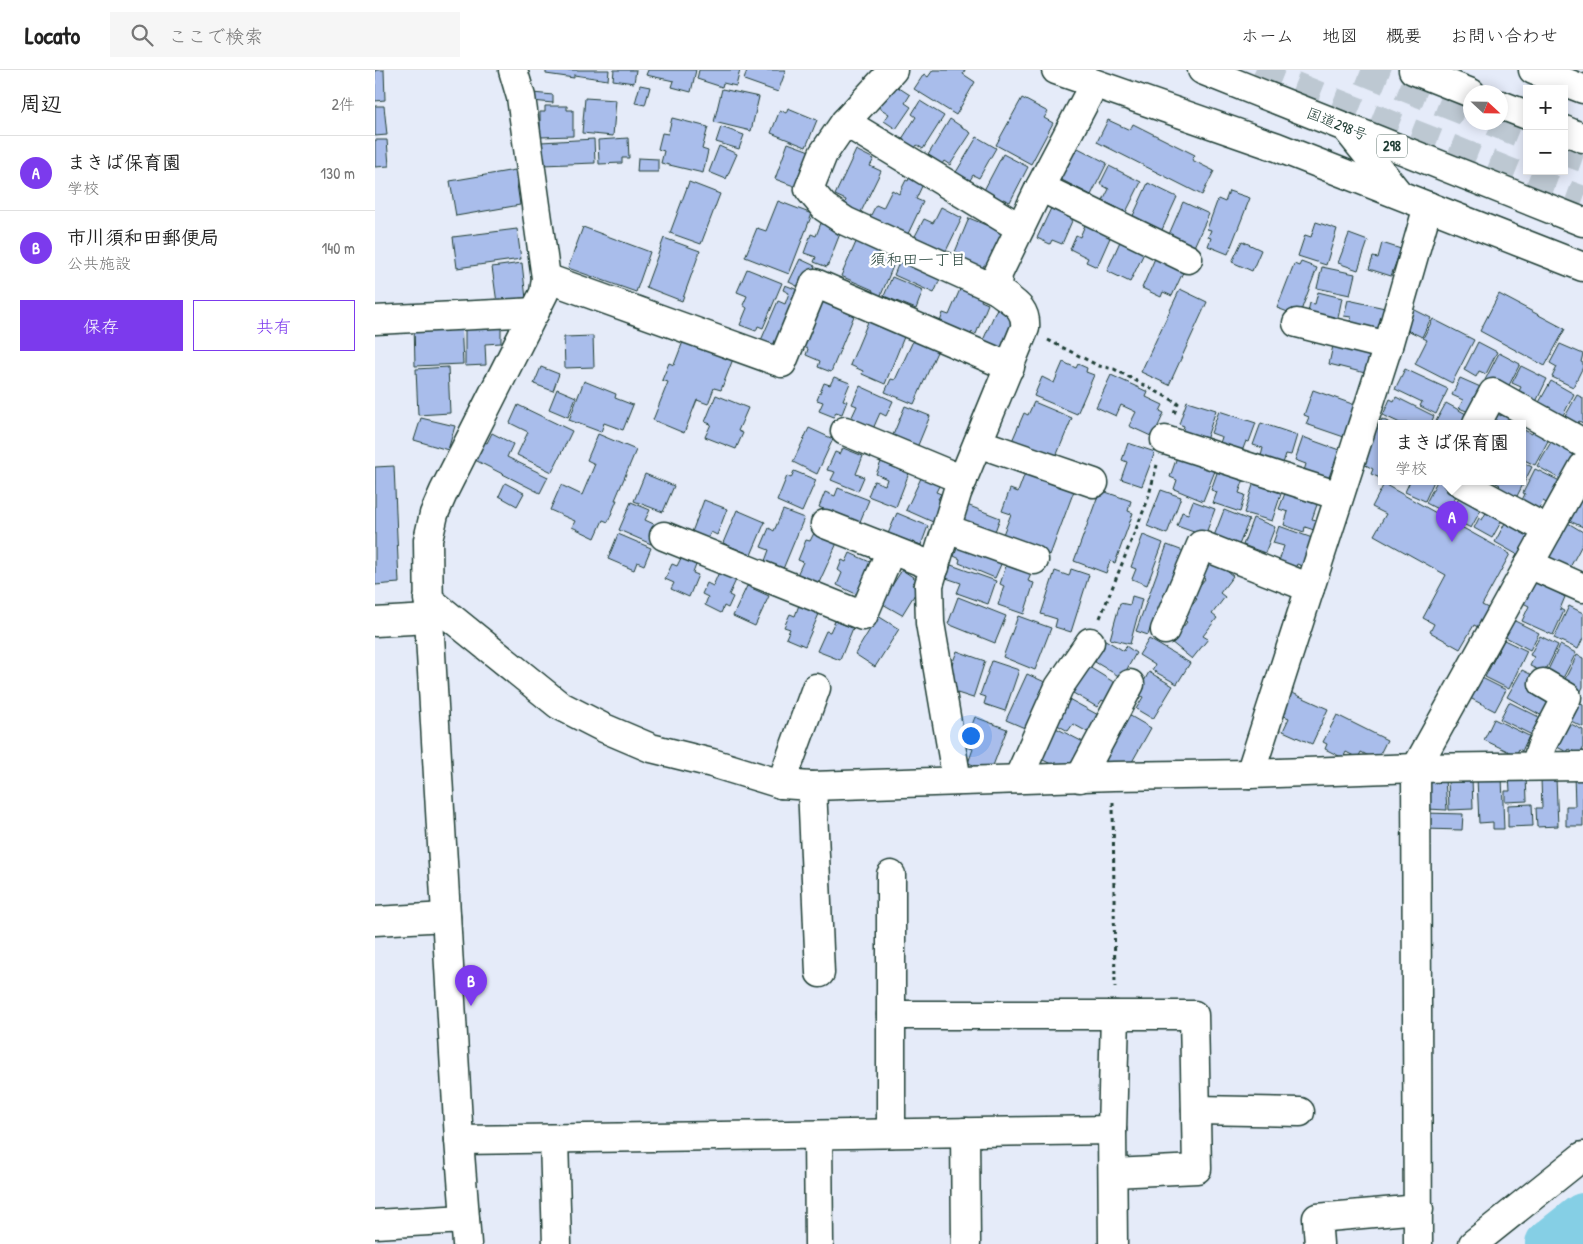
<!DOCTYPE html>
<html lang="ja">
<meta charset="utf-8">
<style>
body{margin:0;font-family:"Patrick Hand","Klee One",sans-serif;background:#f6f6f6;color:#222}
.controls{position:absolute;right:15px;top:15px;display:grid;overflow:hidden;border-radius:0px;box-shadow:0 2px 12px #0003}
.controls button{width:45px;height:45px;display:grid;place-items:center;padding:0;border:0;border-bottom:1px solid #e0e0e0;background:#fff;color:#222;font:25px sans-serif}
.compass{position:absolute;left:1088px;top:15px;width:45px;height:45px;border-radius:50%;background:#fff;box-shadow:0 2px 12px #0003;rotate:112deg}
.you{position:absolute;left:595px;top:665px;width:18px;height:18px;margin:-12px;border:4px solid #fff;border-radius:50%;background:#1a73e8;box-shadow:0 0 0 8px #1a73e833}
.badge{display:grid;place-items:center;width:32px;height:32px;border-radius:50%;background:#7c3aed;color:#fff;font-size:16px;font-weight:700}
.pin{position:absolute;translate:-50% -41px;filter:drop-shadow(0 1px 2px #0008)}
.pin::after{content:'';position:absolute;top:26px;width:18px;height:15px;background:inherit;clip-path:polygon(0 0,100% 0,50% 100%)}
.popup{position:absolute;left:1003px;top:350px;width:148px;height:65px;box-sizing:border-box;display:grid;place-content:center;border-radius:0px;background:#fff;filter:drop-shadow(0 1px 4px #0005);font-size:16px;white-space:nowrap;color:#767676}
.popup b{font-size:19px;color:#222}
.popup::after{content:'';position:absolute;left:50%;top:100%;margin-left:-10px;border:10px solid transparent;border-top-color:#fff}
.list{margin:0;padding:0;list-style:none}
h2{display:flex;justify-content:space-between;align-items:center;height:65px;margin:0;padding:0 20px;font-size:21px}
h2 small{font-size:16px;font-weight:400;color:#767676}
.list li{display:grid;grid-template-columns:32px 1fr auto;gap:15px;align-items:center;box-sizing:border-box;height:75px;padding:0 20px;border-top:1px solid #e0e0e0}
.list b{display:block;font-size:19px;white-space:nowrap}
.list p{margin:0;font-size:16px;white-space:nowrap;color:#767676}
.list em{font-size:16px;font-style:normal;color:#767676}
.actions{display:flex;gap:10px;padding:15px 20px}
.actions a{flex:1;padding:11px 0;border:1px solid #7c3aed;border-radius:0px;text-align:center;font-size:18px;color:#7c3aed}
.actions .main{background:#7c3aed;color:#fff}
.icon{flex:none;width:28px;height:28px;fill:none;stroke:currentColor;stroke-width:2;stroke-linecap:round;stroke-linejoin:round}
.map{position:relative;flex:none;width:1208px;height:1174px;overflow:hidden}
header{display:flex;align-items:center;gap:30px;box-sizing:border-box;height:70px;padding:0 25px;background:#fff;border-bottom:1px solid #e0e0e0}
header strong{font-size:24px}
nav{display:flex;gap:28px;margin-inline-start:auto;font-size:18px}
.search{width:350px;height:45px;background:#f6f6f6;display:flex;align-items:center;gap:12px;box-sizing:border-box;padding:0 18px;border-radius:0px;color:#767676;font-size:19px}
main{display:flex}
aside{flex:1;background:#fff}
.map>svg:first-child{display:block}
</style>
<header>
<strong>Locato</strong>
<div class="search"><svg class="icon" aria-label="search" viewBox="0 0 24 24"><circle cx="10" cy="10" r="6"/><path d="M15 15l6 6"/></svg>ここで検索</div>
<nav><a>ホーム</a><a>地図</a><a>概要</a><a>お問い合わせ</a></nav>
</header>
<main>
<aside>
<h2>周辺<small>2件</small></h2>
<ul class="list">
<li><span class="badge">A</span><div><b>まきば保育園</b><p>学校</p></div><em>130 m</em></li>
<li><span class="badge">B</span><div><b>市川須和田郵便局</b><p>公共施設</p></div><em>140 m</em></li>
</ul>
<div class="actions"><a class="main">保存</a><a>共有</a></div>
</aside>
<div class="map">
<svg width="1208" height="1174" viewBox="0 0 1208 1174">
<rect width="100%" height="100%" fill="#e5ebf9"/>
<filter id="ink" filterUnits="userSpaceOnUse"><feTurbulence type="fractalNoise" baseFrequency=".02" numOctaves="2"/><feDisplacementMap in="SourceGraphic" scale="10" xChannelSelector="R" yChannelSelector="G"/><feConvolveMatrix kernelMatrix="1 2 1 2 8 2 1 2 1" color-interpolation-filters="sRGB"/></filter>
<g filter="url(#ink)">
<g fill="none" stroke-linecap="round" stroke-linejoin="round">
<!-- river -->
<polyline stroke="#85cfe5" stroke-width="48" points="1174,1174 1208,1147"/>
</g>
<!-- building -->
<g fill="#a9bdeb" stroke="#1f3d34">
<polygon points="0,0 9,0 10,30 0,31"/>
<polygon points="171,0 234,0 233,10 199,5 199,8 171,4"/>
<polygon points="239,0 261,0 259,13 238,10"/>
<polygon points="273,0 321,0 316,22 297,17 299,11 271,5"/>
<polygon points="324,0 365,0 361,16 348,13 347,17 322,9"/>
<polygon points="372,0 411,0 403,22 369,10"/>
<polygon points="558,0 590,0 588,4 600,12 581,45 539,19 549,4 553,7"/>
<polygon points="518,14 535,25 530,33 536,37 521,59 509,51 514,44 503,37"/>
<polygon points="265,15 275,17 270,35 260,33"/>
<polygon points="347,19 384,27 376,61 339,52"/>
<polygon points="158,23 178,25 178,33 157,31"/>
<polygon points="210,28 241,30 238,66 207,63"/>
<polygon points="647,28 673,42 669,48 678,53 656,94 621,75"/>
<polygon points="545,31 569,46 548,79 542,75 540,78 527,69 541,47 537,44"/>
<polygon points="0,36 9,36 12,65 0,66"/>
<polygon points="170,36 192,36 192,40 198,40 198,66 165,67 165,42 170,42"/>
<polygon points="413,38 442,50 431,77 396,63 405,40 411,43"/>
<polygon points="297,48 333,57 327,79 333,81 328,103 286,93 289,81 283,79 287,63 293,64"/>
<polygon points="575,49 596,63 575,95 569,91 567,94 553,85"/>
<polygon points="733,50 755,60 758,54 820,85 817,90 839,101 827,125 722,72"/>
<polygon points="346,57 369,65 364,79 341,72"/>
<polygon points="602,67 621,78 604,108 598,105 594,112 580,104"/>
<polygon points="253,68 254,88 247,88 247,93 224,94 223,70"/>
<polygon points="219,69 220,93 167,95 166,72"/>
<polygon points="0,70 12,70 14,96 0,97"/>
<polygon points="413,73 440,83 427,119 400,109"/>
<polygon points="344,76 362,84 351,109 334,102"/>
<polygon points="701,77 732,93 716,125 685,109"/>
<polygon points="481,80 499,89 495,96 506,101 485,144 469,136 471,130 460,125"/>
<polygon points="628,84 653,97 635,132 628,129 625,134 607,124"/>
<polygon points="263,88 283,89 283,102 262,102"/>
<polygon points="734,96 766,112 751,142 728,131 734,119 725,114"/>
<polygon points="140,100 145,135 81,146 75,111"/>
<polygon points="535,106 549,112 541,129 548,132 531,168 493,151 501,135 508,138 517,120 524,124 531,110 533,111"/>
<polygon points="314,112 345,124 326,174 295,163"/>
<polygon points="773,113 802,127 786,162 757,148"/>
<polygon points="854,121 875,128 853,184 833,176 836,168 833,167 836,160 832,159 843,129 850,132"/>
<polygon points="403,131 437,144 414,204 370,187 382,158 391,161"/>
<polygon points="808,132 834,144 817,181 792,169"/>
<polygon points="678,134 700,144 687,174 677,170 675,174 662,168"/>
<polygon points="566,137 587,148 570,183 539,168 549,149 558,153"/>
<polygon points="448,148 468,156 452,197 439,192 441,187 429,183 436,164 441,166"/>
<polygon points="594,148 630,163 612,196 609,195 606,201 583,191 586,184 580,182"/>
<polygon points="941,152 962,159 951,195 923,186 930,165 936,167"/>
<polygon points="720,153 738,161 722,197 711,192 713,188 695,179 701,165 705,167 710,155 717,158"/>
<polygon points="208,157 275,182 261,222 193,198"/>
<polygon points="142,159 146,189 82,198 78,167"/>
<polygon points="974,164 993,171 983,200 963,193"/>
<polygon points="747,167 771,179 755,212 732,201"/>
<polygon points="289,168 325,181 307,231 271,217"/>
<polygon points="482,170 523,184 504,230 495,226 498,220 466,206"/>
<polygon points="867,171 886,180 877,201 857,192"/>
<polygon points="1007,173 1026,179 1016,206 994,199 998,187 1003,188"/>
<polygon points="781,186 810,198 797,226 788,222 786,227 767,218"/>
<polygon points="526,188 567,205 559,223 519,205"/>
<polygon points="425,189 440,196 430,220 414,212"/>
<polygon points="926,192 942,198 924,246 902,238 919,194 924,196"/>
<polygon points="147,193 151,229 122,233 117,197"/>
<polygon points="947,197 980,204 975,225 942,218"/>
<polygon points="372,199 407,213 388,258 383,256 381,261 365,255 372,238 368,235 372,226 362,222"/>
<polygon points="517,207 548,220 541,239 509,226"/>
<polygon points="410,215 428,222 403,283 384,275 403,231 410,234 414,223 408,220"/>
<polygon points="586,217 608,226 606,231 613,234 601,264 597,262 593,270 563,258 568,243 574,245"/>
<polygon points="805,219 832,232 794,315 766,302"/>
<polygon points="943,222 967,228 962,252 932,246 935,233 940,234"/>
<polygon points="1124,224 1190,259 1170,296 1105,261"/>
<polygon points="445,227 481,241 456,302 443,297 445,291 431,285 433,279 425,275"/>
<polygon points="973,230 1010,238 1005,262 974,256 976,247 969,246"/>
<polygon points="623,236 635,241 640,257 629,284 606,275"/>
<polygon points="1036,238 1056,248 1047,267 1026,257"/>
<polygon points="495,247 531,262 510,314 487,304 488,301 475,295"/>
<polygon points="1058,249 1099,270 1077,313 1040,294 1052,270 1048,268"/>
<polygon points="86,252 88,294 40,296 39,254"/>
<polygon points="90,252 126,252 126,273 110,274 111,295 90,296"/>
<polygon points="218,266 219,297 190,298 189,267"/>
<polygon points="309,269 358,289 346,320 339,318 333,334 322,330 309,363 278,350 293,312 287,310 294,293 299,295"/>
<polygon points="553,270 565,275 539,334 510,322 516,309 520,310 538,271 551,276"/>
<polygon points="959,271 996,280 990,303 954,294"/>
<polygon points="1103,272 1122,282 1111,304 1104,301 1101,307 1089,300"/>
<polygon points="1185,274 1208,284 1206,292 1208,293 1208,297 1198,317 1177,307 1182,297 1175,293"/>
<polygon points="1124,283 1145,294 1131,321 1110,310"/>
<polygon points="688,292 701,298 703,294 712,298 711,302 719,305 702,344 659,326 667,307 679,313"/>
<polygon points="1146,296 1172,309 1160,334 1149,328 1151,324 1144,321 1146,317 1137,313"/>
<polygon points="73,297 75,343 43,345 41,299"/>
<polygon points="166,297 184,304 178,321 159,314"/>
<polygon points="1030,299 1073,319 1061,344 1045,336 1047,332 1020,319"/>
<polygon points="736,305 773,322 771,327 788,335 785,341 789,343 778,367 754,356 761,342 746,335 741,346 721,337"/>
<polygon points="459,307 475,313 468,330 472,331 467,344 461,342 459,347 444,341 448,332 442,330 449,313 455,315"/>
<polygon points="1085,308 1110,319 1099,344 1084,338 1088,330 1077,325"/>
<polygon points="209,311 241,324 240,328 258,335 248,360 229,353 226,362 194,350"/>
<polygon points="1176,311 1199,324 1186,349 1162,336"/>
<polygon points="485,316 518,331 511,346 505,343 497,361 475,351 482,336 477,334"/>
<polygon points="182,319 201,327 193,347 174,339"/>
<polygon points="938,320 980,335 969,367 931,354 934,347 929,345"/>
<polygon points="341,325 373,338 363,361 368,363 361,379 330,367 336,354 330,352"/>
<polygon points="1202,325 1208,328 1208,353 1204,351 1201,357 1188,350"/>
<polygon points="1021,327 1059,346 1056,353 1025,353 1008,345 1015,329 1019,331"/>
<polygon points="812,331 841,340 830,373 806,366 809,356 804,354"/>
<polygon points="659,332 697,348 680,389 637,371 649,343 653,345"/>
<polygon points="1071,333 1093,345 1089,353 1060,353"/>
<polygon points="143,335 197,361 177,402 142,385 153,362 135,353"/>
<polygon points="530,336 555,346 541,380 516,370"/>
<polygon points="844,341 881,353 874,372 871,371 866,384 844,376 847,367 836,363"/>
<polygon points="1128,342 1148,352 1147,355 1147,353 1118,353 1123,344 1126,346"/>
<polygon points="46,348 80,356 73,380 39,370"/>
<polygon points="1007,349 1015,353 1007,353 1007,409 996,404 998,399 985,392"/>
<polygon points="886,353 922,365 916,385 911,384 907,397 885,390 888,378 878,375"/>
<polygon points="434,358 458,369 442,404 418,392"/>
<polygon points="1149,360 1157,364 1158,361 1174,369 1160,395 1147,389 1147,365"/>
<polygon points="117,363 138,374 132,387 173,407 165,423 100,390 109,372 112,373"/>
<polygon points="223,364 261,380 240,430 242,430 233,452 228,450 220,468 197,457 200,451 175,440 186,415 207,425 220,394 212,390"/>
<polygon points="928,367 967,381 961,397 958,396 953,410 929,401 931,394 920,390"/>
<polygon points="1176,372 1201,385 1187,410 1162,396"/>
<polygon points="753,373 780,382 767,416 746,409 752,392 747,390"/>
<polygon points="468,378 488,386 481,404 489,407 483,421 456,410 460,402 452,400 460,382 465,384"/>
<polygon points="802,387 840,401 828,431 799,419 802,410 795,407"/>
<polygon points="506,392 534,403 521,437 493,426 499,411 510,415 512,409 501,404"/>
<polygon points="1147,392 1157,397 1141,428 1122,418 1125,415 1119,412 1147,411"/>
<polygon points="19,396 24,513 0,515 0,397"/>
<polygon points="844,397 870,406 864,423 870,425 865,442 838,433 842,422 836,420"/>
<polygon points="1160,399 1187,412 1175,435 1168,431 1163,440 1146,432 1150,424 1148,423"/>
<polygon points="651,400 700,418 675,485 627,467 636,444 627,441 635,419 643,422"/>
<polygon points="419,401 441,410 427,442 402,431 412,406 416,408"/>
<polygon points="270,404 299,416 288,442 259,431"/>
<polygon points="546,408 564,416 561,422 566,424 563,429 567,431 558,452 531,440"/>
<polygon points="880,409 908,418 897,451 869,443"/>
<polygon points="1035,411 1059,411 1050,431 1030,422"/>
<polygon points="1062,411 1065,411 1084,420 1072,444 1051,433"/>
<polygon points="130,413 149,423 142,436 124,426"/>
<polygon points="1009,414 1135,484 1107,535 1113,538 1103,557 1099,555 1085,579 1055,562 1059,554 1048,548 1071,505 999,465 1011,444 997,437"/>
<polygon points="463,418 494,430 484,454 444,437 450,422 460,426"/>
<polygon points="912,418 944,429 937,449 942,450 939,460 930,457 929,462 909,455 913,442 904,439"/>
<polygon points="725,420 756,431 753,441 758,443 740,493 735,491 731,503 699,491"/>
<polygon points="786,420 806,427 792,464 772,456"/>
<polygon points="1085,426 1109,434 1096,458 1074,447"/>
<polygon points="1200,428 1208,432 1208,457 1190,449"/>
<polygon points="329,430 352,439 342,465 336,462 333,468 317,462"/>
<polygon points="818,431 840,439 830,466 802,456 807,442 813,444"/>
<polygon points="256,432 275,440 270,450 283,456 276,474 244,460"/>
<polygon points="592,435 625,448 619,464 585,452"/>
<polygon points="1114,437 1130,445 1117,468 1099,458 1104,448 1107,450"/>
<polygon points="362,440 390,452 376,485 348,473"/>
<polygon points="408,440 429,448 408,499 390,491 394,480 386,477 394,458 399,461"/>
<polygon points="849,440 874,450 864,475 839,466"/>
<polygon points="522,443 553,456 546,475 541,473 539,477 512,466"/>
<polygon points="878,448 900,457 890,483 868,475"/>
<polygon points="1132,449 1155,462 1143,485 1120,472"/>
<polygon points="1193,453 1208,462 1208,473 1193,501 1173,490"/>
<polygon points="904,456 940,469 930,497 922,494 920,500 903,494 909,476 898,473"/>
<polygon points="439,463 462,473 443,515 422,505 428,492 423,490 431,470 435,471"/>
<polygon points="243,464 276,478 269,495 262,492 259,500 233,489"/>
<polygon points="768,465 788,473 772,515 757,509 761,499 756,497"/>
<polygon points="586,469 627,492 620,508 584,493 585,489 579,486"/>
<polygon points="792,475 811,482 786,542 782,540 773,565 761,561"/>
<polygon points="475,483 497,493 483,525 462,515 467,503 463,500 467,490 471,492"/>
<polygon points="306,488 321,495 318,503 323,505 314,527 296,519 299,513 290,509 297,494 302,496"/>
<polygon points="838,490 858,506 845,523 850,527 837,544 842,548 828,566 833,569 817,589 796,572 812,552 807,548 822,529 817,525 830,509 825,505"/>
<polygon points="632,493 657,502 653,511 659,513 649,544 623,535 629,516 625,514"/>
<polygon points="576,495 621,511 613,534 582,523 586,513 571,508"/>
<polygon points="696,499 714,505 696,562 680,557 682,549 666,544 680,501 694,506"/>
<polygon points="527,500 541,509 537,515 543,519 527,545 506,533"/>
<polygon points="344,502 361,510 354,525 358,527 353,538 349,536 346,543 330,535 333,527 327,524 332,513 338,516"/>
<polygon points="1162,508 1185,519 1183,523 1190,527 1185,539 1189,541 1178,565 1147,551 1154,536 1148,533 1156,515 1158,516"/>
<polygon points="372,516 394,526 380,556 358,546"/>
<polygon points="757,526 767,529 755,574 735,569 745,533 755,535"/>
<polygon points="583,527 631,546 620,573 573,554"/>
<polygon points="424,535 444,544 430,576 411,568 415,559 409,557 415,544 420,546"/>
<polygon points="1194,536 1208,543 1208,568 1203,579 1179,568"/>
<polygon points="503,546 524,559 500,597 480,584"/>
<polygon points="643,546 676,558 660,600 628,587"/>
<polygon points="1134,548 1164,563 1155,580 1125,564"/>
<polygon points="460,551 478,558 465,590 442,581 451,561 455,562"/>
<polygon points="1165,566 1183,575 1172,598 1170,598 1168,602 1155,596 1159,587 1155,585"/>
<polygon points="727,568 749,581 751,576 761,583 747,608 720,592 722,588 718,585"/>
<polygon points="774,569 815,593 802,614 777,600 780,595 764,585"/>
<polygon points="1129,570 1152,581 1134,619 1110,607"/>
<polygon points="1185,575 1201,583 1186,612 1175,607 1177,602 1173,600"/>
<polygon points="582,581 610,591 598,628 576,621 571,611"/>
<polygon points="1202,585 1208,588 1208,617 1204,625 1189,611"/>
<polygon points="617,591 644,600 630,641 609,634 611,627 605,625"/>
<polygon points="709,594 745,616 734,634 727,630 722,637 693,620"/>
<polygon points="1147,600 1163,608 1179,635 1171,648 1132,627"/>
<polygon points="774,602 798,616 778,649 761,639 768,627 762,624"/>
<polygon points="652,604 672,613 652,659 631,650"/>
<polygon points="1105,607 1131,620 1120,641 1095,628"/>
<polygon points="913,621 953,639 937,674 908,661 914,648 907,645"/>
<polygon points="690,627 727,647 718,665 698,654 693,661 677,652"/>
<polygon points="1134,632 1170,650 1161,667 1125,649"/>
<polygon points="1200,632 1208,635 1208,657 1192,649"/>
<polygon points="752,644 776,658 753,699 737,698 725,691"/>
<polygon points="962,645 1012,670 1002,690 986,682 983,688 971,682 968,688 950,679 952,674 948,672"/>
<polygon points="600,647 632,659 616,701 593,693 598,679 589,676"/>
<polygon points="1119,649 1154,666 1147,681 1144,679 1141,685 1109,670"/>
<polygon points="1190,651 1208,660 1208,679 1205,685 1194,679 1192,682 1178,675"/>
<polygon points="677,656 712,674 702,693 698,690 694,697 686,693 684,698 666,689"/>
<polygon points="1151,705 1152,731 1130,732 1130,721 1135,721 1134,706"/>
<polygon points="1199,705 1208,705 1208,756 1191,756 1191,736 1200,736"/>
<polygon points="1127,707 1129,759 1118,759 1118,752 1104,753 1102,708"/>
<polygon points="1097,708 1098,739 1074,740 1073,709"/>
<polygon points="1056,709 1070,709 1072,740 1052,739 1052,714"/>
<polygon points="1166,709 1181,709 1183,756 1162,757 1161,738 1167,738"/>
<polygon points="1157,734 1158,756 1133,757 1133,735"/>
<polygon points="1050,743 1088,744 1087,760 1049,759"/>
</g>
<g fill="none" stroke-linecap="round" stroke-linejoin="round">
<!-- highway-tunnel -->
<g stroke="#bdc8d2" stroke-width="28" stroke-dasharray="28 14" stroke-linecap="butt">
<polyline points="880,0 1170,116 1208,130"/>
<polyline points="986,0 1096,44"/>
<polyline points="1117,52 1152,66"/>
<polyline points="1189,81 1208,88"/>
</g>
<!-- minor casing -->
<g stroke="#1f3d34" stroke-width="31">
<g id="minor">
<polyline points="518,0 470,52 448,84 434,119 449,137 470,151 622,220"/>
<polyline points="681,0 902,77 1208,197"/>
<polyline points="1158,0 1208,19"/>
<polyline points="470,52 645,158"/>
<polyline points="971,58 1023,123"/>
<polyline points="665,117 813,189"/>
<polyline points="171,208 407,293 440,213 635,297"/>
<polyline points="0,250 160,242"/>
<polyline points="922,253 1013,276"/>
<polyline points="1102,353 1118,323 1208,373"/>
<polyline points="470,361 588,410"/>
<polyline points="790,370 964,426"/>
<polyline points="603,373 719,413"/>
<polyline points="1083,411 1173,460"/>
<polyline points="450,454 560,497"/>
<polyline points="572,459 659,490"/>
<polyline points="289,466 488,546 516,480"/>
<polyline points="1154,494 1208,518"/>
<polyline points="53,529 184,635 229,658 276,678 337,693 406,714 437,716 738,706 875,704 1041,698 1208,696"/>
<polyline points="0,552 54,549"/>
<polyline points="790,560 826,475 935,518"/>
<polyline points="1160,696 1167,675 1192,627 1168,613"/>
<polyline points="875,704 1013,276 1053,136"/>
<polyline points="705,708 755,614"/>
<polyline points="643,709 684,617 715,572"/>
<path d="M 582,711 L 555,553 L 554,515 L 582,423 L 650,258 C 652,237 637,232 622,220 L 623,204 L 665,117 L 719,14"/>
<polyline points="406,714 441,618"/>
<polyline points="437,716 445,903"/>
<polyline points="516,805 516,1063"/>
<polyline points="0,851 71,847"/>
<polyline points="516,945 819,945 822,1099 738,1103"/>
<polyline points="821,1040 925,1042"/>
<polyline points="737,1060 740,945"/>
<polyline points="590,1062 591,1174"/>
<polyline points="443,1065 444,1174"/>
<polyline points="179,1069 182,1174"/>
<polyline points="84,1070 737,1060 738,1174"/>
<polyline points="0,1154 90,1149"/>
<polyline points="92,1174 84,1070 54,549 53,470 59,444 69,421 169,223 171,208 146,27 138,0"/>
<polyline points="944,1174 942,1148 1044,1139"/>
<polyline points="1043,1174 1041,698 1208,397"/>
<polyline points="1098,1174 1208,1086"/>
</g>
</g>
<!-- highway casing -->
<g stroke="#1f3d34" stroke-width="31">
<g id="highway">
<polyline points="827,0 1208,152"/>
<polyline points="1038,0 1096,23"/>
<polyline points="1126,35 1152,45"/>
<polyline points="1189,60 1208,68"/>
</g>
</g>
<!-- path -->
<g stroke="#1f3d34" stroke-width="3" stroke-dasharray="4 4" stroke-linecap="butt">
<polyline points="673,270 724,296 739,299 803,333 799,344"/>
<polyline points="725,548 772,432 782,395"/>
<polyline points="738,732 740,918"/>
</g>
<!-- minor -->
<use href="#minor" stroke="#fff" stroke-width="28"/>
<!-- highway -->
<use href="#highway" stroke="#fff" stroke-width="28"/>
</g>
</g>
<g text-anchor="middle" stroke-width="4.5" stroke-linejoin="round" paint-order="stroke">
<!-- shield labels -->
<rect fill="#fff" stroke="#627771" stroke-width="1" x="1002" y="64.5" width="30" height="23" rx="4"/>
<g font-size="14" font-weight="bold" fill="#1f3d34">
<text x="1017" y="81">298</text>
</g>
<!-- street labels -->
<g font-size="15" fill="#1f3d34" stroke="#fff">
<text transform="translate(962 54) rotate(22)" y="5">国道298号</text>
</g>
<!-- neighbourhood labels -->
<g font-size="16" fill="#1f3d34" stroke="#fff">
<text x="543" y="195">須和田一丁目</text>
</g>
</g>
</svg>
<div class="controls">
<button>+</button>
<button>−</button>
</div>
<svg class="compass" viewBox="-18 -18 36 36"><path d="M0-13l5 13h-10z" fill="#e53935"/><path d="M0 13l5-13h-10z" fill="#767676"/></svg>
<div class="you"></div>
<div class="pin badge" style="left:1077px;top:472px">A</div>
<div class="popup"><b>まきば保育園</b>学校</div>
<div class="pin badge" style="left:96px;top:936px">B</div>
</div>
</main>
